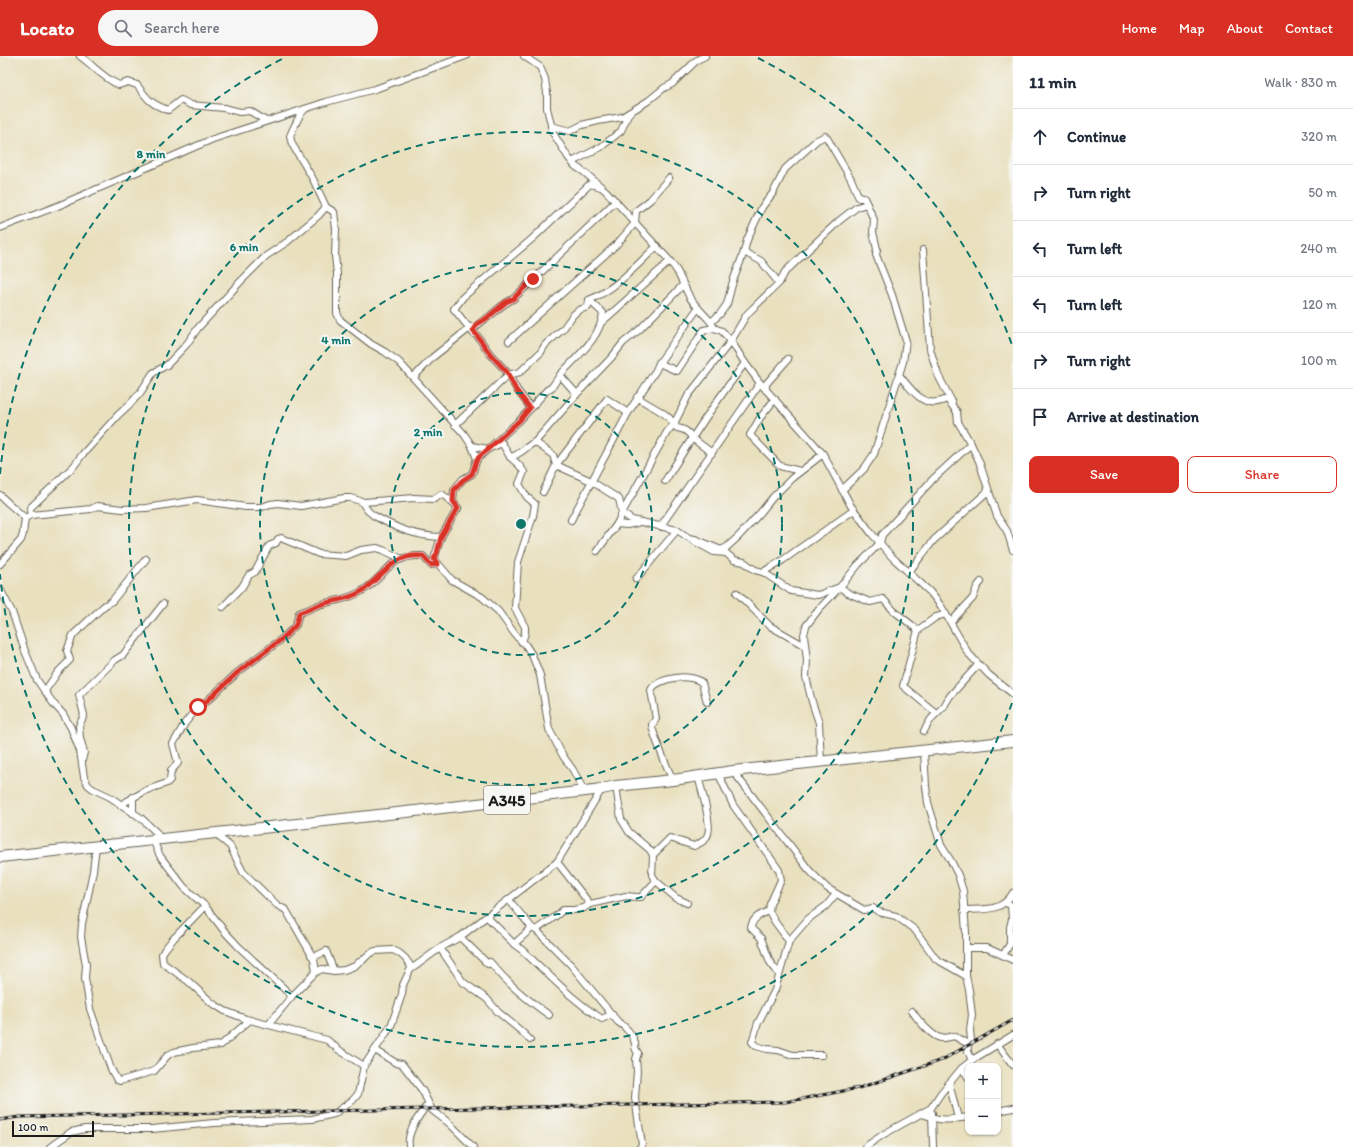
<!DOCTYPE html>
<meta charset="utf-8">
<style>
body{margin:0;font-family:Itim,sans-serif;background:#f6f6f7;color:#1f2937}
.controls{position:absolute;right:12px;bottom:12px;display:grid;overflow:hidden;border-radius:8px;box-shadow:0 1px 3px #0004}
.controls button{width:36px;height:36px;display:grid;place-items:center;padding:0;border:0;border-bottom:1px solid #e0e1e3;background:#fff;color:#1f2937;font:20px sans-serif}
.scale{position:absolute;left:12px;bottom:10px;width:82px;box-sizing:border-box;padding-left:4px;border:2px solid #1c1c1c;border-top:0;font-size:11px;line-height:14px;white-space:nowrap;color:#1c1c1c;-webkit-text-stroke:3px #f6f6f2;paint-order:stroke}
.stop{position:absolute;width:12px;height:12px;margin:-9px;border:3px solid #d93025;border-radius:50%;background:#fff}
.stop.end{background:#d93025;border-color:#fff;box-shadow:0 1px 4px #0008}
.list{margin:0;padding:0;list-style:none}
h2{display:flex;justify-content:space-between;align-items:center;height:52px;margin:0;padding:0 16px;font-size:17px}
h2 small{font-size:13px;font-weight:400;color:#747a83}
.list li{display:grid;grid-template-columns:26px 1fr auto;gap:12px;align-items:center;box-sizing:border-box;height:56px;padding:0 16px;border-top:1px solid #e0e1e3}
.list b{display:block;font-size:15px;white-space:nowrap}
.list em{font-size:13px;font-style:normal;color:#747a83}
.actions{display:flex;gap:8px;padding:12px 16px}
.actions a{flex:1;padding:9px 0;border:1px solid #d93025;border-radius:8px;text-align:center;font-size:14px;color:#d93025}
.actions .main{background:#d93025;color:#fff}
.icon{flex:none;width:22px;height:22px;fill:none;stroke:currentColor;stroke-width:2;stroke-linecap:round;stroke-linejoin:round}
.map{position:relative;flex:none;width:1013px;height:1091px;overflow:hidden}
header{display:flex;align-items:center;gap:24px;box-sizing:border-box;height:56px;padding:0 20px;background:#d93025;color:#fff}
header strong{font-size:19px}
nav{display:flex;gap:22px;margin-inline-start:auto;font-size:14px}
.search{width:280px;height:36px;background:#f6f6f7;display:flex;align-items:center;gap:10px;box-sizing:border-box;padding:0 14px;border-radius:22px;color:#747a83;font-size:15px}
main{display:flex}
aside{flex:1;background:#fff}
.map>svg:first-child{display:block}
</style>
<header>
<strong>Locato</strong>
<div class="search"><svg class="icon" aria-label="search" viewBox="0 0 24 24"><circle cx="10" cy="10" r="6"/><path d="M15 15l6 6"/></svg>Search here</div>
<nav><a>Home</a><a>Map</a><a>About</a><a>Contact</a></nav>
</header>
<main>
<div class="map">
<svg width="1013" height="1091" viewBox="0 0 1013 1091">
<rect width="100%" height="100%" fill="#f6f6f2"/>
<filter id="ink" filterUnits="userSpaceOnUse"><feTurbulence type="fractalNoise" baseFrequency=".025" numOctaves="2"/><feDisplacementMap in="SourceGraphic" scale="8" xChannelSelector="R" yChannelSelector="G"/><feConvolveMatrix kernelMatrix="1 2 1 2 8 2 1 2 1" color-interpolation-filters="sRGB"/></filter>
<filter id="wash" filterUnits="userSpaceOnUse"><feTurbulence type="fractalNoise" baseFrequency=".012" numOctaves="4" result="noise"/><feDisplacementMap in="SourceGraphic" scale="16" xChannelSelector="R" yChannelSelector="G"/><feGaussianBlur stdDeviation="0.9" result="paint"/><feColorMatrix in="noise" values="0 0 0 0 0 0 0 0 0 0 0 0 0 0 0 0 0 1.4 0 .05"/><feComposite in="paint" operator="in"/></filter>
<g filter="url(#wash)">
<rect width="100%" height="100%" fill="#e9e0be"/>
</g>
<g filter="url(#ink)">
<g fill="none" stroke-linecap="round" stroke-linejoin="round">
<!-- minor casing -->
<g stroke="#646155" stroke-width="8">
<g id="minor">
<path d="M 80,0 C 95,11 102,21 119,29 L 128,26 L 137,29 C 148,44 151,48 168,54 L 181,44 L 191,49 L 224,52 L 240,56 L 250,55 L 266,65"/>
<polyline points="524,0 540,11 545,23 547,37 547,52 553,77 568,101 575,110 584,116 606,135 670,205 677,215 690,242 698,252 711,266 714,272 722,275 731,285 745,307 760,327 823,398 851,450 872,478 892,501 930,536 941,550 968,597 989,619 1013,638"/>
<polyline points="305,53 300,59 293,73 290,80 292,88 313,123 326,151 334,156 336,173 335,200 337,218 337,257 340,264 371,288 385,296 399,306 464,378 472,390 477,403"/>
<polyline points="551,70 570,75 582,69 598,65 622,61 648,45 664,32 672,28 697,4 705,0"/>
<polyline points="572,106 601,91 621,75 629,57"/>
<polyline points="0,172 60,149 213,83 326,46 375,33 466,0"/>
<polyline points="923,194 930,293 938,319 952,346"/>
<polyline points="744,196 761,205 779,227"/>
<polyline points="602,266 670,205"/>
<polyline points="711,266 720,258 727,248 733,225 744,196 747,184 762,151 773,137 785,113 817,84 825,80 827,82 851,123 859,142 864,142 874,164 873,176 877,193 876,199 892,239 906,285 903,306 874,398 864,413 842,434"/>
<polyline points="474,278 454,253 463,241 532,183 590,128 601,131"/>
<polyline points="509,285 617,188 635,167 636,155 650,144 669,122"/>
<polyline points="659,307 677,315 704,274 714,272"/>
<path d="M 560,319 C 576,301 601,282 603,257 L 589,244"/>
<path d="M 899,319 C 908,329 921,350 937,346 C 940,346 944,344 947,343 L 957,356 L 958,366 L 971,388 L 979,405 L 997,460 L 1007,475 L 1013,494"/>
<polyline points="414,321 433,301 471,271"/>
<polyline points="766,334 766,328 788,303"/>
<path d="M 637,341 C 652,352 667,355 677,372 C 684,373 688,375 692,382 L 712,397"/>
<polyline points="775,343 760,362 750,379 780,410 800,415"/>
<path d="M 531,352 L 517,334 L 507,316 L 491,299 L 473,274 C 478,267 484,264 490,260 C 498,253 504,247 513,243 L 616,145"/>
<path d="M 455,369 L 508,319 L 520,316 L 541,296 L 545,289 L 563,273 L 573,259 L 579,254 L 588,251 L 589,244 C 615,234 637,209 657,190"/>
<polyline points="535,386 576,339 612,301 623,287 639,274 683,229"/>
<polyline points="472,390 488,393 502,387 510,401 519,409 524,416 519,428 527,441 535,448 533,460 518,506 515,552 525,571 525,577 522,586"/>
<path d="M 510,401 C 521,399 526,390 535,386 L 553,399 L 556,409 L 591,425 L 619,443 L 622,457 L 632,464 L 677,474 L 689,482 L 695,483 L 721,494 L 727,491 L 738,481 L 761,456 L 773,441 L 792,422 L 823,398"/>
<path d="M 665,425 C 690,384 716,345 745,307"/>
<polyline points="543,436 556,409 607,343 628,357"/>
<path d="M 0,439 C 8,448 17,454 25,462"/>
<path d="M 361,445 L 368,455 L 373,459 C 395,472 415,480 441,481"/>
<polyline points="455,449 453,445 454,434 463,423 472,418 477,403 520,364 547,334 552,331 560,319 575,336 576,339"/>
<polyline points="458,452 441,481 434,503 452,524 482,541 498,555 517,581 525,588 532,599 540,619 549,673 563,700 573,714 584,735"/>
<polyline points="31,459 30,452 74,410 82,399 118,359 130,348 140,337 153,317 167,309 186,289 198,272 241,225 266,200 287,186 318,160 326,151"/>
<polyline points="571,464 628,357 656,314 659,307 698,252"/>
<polyline points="617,468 627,469 637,467"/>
<polyline points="660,471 760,327"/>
<polyline points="694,485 714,496 726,497 734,504 744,506 755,514 763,516 791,535 818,539 840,531 848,537 870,546 883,543 894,555 918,574 936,561 946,558"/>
<polyline points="597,495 617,468 622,457 667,376 674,368 688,340 731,285 747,258 779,227 785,216 808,194 840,164 857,151 867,148"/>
<polyline points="0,508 21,484 23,478 25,462 31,459 91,453 97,450 122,453 146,452 197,444 246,451 262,451 270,448 278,447 301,450 344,442 350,442 364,446 414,442 434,443 442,438 447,442 458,452"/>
<polyline points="763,516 783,504 854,454"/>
<polyline points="908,517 934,484 988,435"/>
<polyline points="636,523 677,474"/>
<polyline points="0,533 12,556 25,595 37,624 53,647 63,658 71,672 80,695 84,721 88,729 93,733 110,741 141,762 157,777 159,783"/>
<polyline points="737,537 770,570 805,590"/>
<polyline points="223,551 242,531 249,519 255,516 269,490 276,487 278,483 281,482 319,498 346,500 361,494 377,492 383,494 402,503"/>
<polyline points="951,566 973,542 977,531 981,526"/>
<polyline points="918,574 903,630 936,657"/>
<polyline points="44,634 47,632 58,616 70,604 67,595 73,579 104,550 112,545 146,503"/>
<polyline points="924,675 931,663 944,650 950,640 978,609"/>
<path d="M 924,695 L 926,730 L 928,747 L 941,789 L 951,805 L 958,819 L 963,835 L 966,876 L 966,920 L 969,934 L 972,959 L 970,974 L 971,984 C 965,992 968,996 972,1004"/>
<polyline points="82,705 84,696 80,682 79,670 84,659 79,639 115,604 123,599 163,548"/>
<polyline points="821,706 819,667 812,646 806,621 807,604 804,579 806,570 819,553 840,531 858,509 880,487 882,479 933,423 971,388"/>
<polyline points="733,715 809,814 827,832 864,854 873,852 879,856 896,860 915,874 936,903 966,920"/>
<polyline points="718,717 733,749 779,814 781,824 770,848 769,855 775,866 789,885"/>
<path d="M 673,724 C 669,716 651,674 652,668 C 653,668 655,664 656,663 L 651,634 C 657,621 693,617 702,627 L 707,646"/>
<polyline points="616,730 621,763 629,776 650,794 653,799 652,819 656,825 676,842 687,847"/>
<polyline points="133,741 133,757"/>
<path d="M 120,749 L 147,734 L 167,727 L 170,724 L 171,715 L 178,707 L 173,688 L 185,667 L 198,651 L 208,644 L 237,617 L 283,582 L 296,569 L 299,557 C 305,555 310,553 316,550 C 331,544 347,545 362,535 C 386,521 388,498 423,500 L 431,509 L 438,508"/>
<polyline points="217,776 220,782 230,790 243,816 277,849 286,854 314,903 316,916"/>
<polyline points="153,784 160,800 184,831 205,850 225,876 239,891 292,940"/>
<polyline points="96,790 93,815 82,868 81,881 86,909 85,922 90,953 111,1013 117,1024 120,1025 154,1015 168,999 174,996 193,992 221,989 250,964"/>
<path d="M 653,799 L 670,782 L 694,790 C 700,787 706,785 708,778 C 712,768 701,732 698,720"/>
<polyline points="557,806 590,848"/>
<path d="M 509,844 L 532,872 L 536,874 L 571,909 L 618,966 C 625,970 633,979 635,987 C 635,992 635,993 638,997 L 636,1003 L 637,1015 L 635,1042 L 642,1089 L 640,1091"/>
<polyline points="205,850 174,882 165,893 162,898 163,907 188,925 212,947 225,955 246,963 327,984 339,994 364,1010"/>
<path d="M 964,854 C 983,853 1002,856 1013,837"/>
<path d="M 769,855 C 761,858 752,862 751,872 L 761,882 L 770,906 L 779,918"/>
<polyline points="487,861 514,888 522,894 570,939 586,952 602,963 612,958"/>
<path d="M 536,874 C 545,867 555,862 563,854 L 574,854 L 584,852 L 590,848 L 626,840 L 637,841 L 641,841 L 656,825"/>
<path d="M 460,881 L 488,908 L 490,906 C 509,929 525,942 549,959"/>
<polyline points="514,888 532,872"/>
<polyline points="440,892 463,926 487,943 498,956 521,975 530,984"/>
<polyline points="966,892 987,892 1013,904"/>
<polyline points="311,899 316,900 326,895 334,915"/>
<polyline points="1003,899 1010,888 1010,871 1012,863 1011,849 1005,847"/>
<path d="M 912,955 C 917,963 932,981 941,982 C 945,982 950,981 954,980 L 968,988"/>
<polyline points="269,968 292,940 316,916 322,913 334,915 344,914 355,910 359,906 362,905 369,898 375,895 393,894 399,897 405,902 412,912"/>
<polyline points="997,988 1013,1009"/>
<polyline points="375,994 396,1007 402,1008 422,1034 432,1054 449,1067 473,1091"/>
<polyline points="822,999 793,999 778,994 767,993 756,990 752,986 758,967 775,934 789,885 808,863 826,850 836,838"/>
<polyline points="962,1012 968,1021"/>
<polyline points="949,1027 958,1062"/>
<polyline points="998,1055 1013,1052"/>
<polyline points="932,1057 933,1091"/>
<path d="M 921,1058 C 927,1059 933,1062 939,1063 C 948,1065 959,1062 968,1061"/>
<path d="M 409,1090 C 406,1076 420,1058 428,1048"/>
<polyline points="50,1091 71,1076 85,1073 152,1073 214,1067 312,1063 334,1058 353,1044 358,1038 364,1010 391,970 402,938 403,929 410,914 440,892 460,881 557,806 602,733"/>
<polyline points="865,1091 884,1078 931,1052 941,1037 962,1012 972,1004 1013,979"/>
</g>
</g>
<!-- highway casing -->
<g stroke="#646155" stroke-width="12">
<polyline id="highway" points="0,801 469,749 602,733 616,730 673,724 733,715 1013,685"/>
</g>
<!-- minor -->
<use href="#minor" stroke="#fff" stroke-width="6"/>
<!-- highway -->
<use href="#highway" stroke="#fff" stroke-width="10"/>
<!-- rail casing -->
<g stroke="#1c1c1c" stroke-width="3">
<polyline id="rail" points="0,1064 19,1061 785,1046 859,1032 942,1004 1013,964"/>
</g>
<!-- rail -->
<use href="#rail" stroke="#f6f6f2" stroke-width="1.5" stroke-dasharray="4.5" stroke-linecap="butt"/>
</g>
</g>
<g fill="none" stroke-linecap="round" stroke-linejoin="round" filter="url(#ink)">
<!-- route -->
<path stroke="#d93025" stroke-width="5" d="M 198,651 L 208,644 L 237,617 L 283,582 L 296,569 L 299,557 C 305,555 310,553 316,550 C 331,544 347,545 362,535 C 366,533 370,528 374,525 C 390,510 399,498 423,500 L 431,509 L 438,508 L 434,503 L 437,497 L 441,481 L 458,452 L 453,445 L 454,434 L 463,424 L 472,418 L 477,403 L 520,364 L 530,352 L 516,334 L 507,316 L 491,299 L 473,274 L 477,268 L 487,262 L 506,246 L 513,243 L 533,223"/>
</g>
<!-- distance rings -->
<g fill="none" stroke="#0f766e" stroke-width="2" stroke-dasharray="7 5">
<circle cx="521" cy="468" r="131"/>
<circle cx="521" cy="468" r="261"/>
<circle cx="521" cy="468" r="392"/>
<path d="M1012 647A523 523 0 0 1 0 518M0 418A523 523 0 0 1 284 2M758 2A523 523 0 0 1 1012 289"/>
</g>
<g text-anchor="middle" stroke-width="4" stroke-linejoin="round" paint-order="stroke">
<!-- shield labels -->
<rect fill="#f6f6f2" stroke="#5d5d5c" stroke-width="1" x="484" y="730" width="46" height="28" rx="3"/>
<g font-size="16" font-weight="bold" fill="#1c1c1c">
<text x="507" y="750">A345</text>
</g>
</g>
<circle cx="521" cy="468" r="6" fill="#0f766e" stroke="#f6f6f2" stroke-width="2"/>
<g font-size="12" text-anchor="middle" font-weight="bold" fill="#0f766e" stroke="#f6f6f2" stroke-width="4" stroke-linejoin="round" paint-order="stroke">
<text x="151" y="102">8 min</text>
<text x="244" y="195">6 min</text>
<text x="336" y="288">4 min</text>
<text x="428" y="380">2 min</text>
</g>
</svg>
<div class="controls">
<button>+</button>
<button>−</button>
</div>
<div class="scale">100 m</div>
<div class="stop" style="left:198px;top:651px"></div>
<div class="stop end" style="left:533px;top:223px"></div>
</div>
<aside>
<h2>11 min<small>Walk · 830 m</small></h2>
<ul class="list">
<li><svg class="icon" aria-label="ahead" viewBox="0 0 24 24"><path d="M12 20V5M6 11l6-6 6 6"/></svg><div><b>Continue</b></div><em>320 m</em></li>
<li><svg class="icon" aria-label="right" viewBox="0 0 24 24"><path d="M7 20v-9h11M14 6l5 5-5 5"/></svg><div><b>Turn right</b></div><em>50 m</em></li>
<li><svg class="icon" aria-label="left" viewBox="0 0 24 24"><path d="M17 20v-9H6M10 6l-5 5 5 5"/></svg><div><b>Turn left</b></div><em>240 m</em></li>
<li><svg class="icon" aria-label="left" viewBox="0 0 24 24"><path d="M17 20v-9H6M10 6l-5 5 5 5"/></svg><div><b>Turn left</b></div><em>120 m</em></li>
<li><svg class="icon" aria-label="right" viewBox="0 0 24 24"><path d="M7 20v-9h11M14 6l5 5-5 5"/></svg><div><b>Turn right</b></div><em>100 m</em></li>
<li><svg class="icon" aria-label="arrive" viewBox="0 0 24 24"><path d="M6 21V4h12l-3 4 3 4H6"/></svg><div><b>Arrive at destination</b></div></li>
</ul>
<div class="actions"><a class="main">Save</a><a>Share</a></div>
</aside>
</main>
